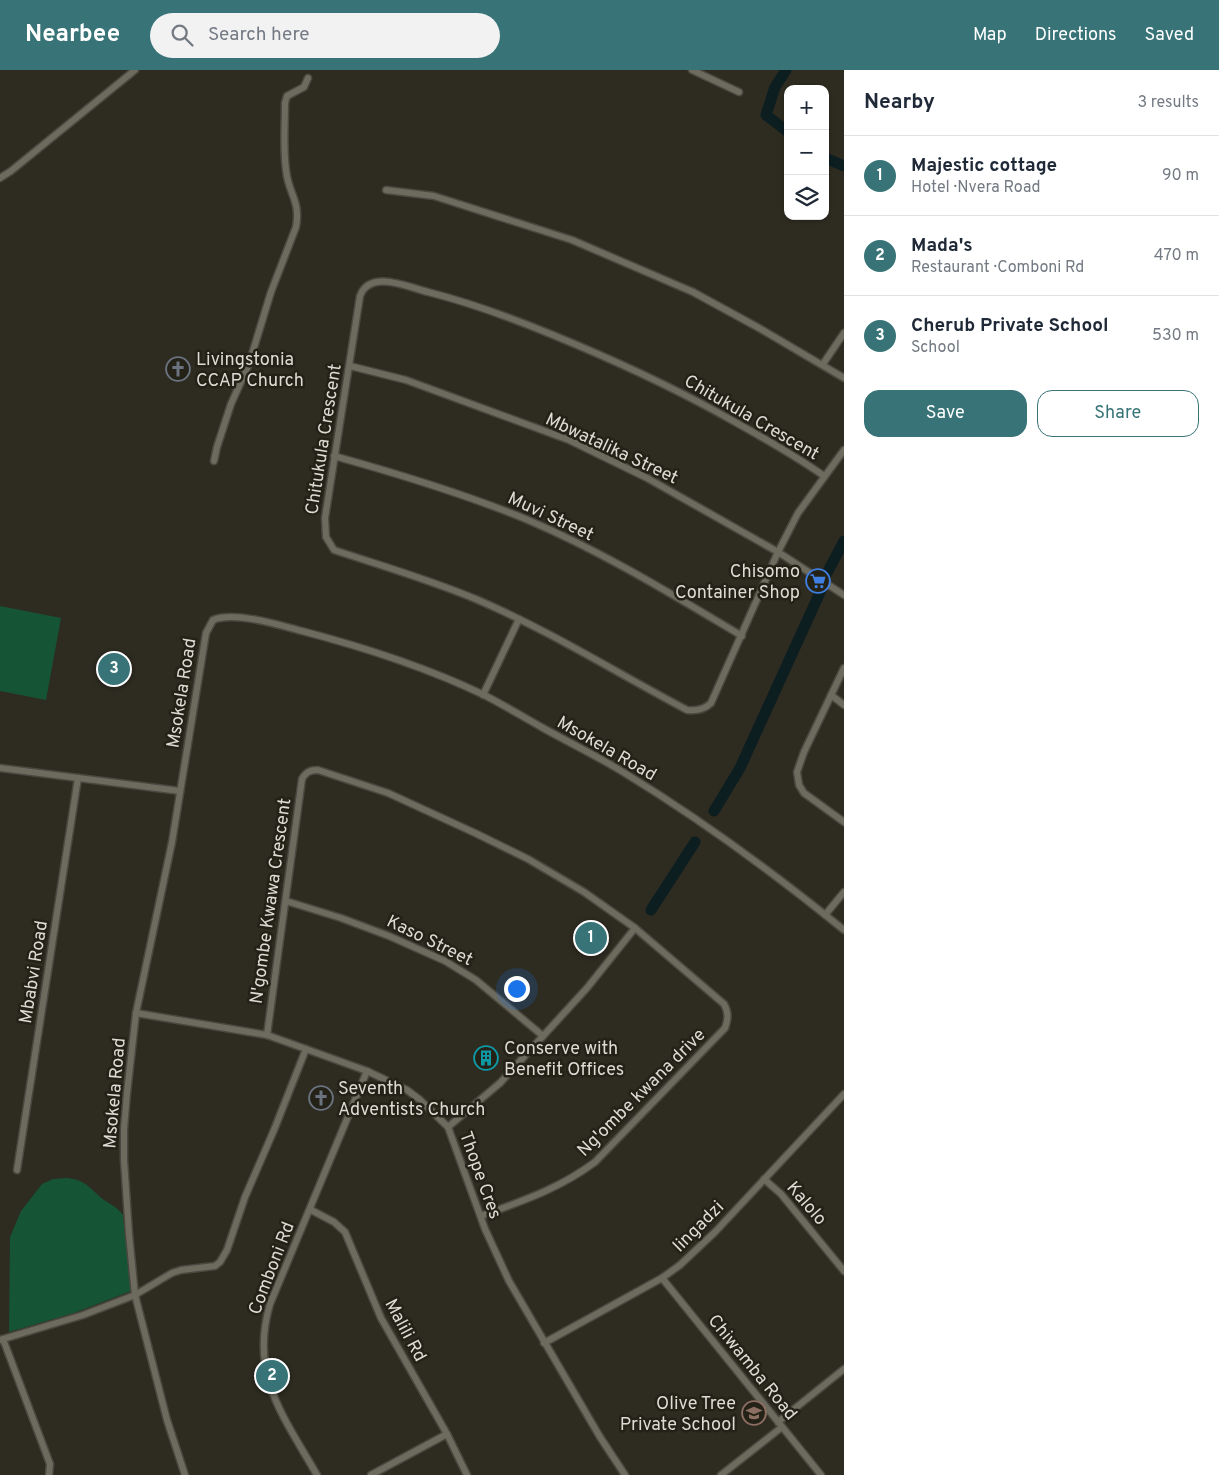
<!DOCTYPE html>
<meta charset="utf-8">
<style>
body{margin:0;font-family:Overpass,sans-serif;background:#f2f2f3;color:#1f2937}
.controls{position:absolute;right:15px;top:15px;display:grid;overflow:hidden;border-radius:10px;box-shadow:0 1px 4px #0004}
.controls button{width:45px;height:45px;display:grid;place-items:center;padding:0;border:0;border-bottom:1px solid #e0e1e3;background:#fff;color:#1f2937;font:25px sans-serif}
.you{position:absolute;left:516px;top:918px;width:18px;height:18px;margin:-12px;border:4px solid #fff;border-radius:50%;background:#1a73e8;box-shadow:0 0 0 8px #1a73e833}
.badge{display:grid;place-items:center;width:32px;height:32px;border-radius:50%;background:#377377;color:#fff;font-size:16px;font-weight:700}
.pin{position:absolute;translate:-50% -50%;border:2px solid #fff;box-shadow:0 1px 5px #0006}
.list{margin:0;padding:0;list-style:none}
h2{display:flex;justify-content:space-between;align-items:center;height:65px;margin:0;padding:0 20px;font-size:21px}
h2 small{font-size:16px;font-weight:400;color:#747a83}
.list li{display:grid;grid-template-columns:32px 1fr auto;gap:15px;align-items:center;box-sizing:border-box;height:80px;padding:0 20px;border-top:1px solid #e0e1e3}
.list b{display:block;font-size:19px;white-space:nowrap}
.list p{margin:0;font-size:16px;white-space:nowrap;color:#747a83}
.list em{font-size:16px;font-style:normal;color:#747a83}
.actions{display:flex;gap:10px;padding:15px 20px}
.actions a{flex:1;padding:11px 0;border:1px solid #377377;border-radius:15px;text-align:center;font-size:18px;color:#377377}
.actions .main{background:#377377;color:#fff}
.icon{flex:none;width:28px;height:28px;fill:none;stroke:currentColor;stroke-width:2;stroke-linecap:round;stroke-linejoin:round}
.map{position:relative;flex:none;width:844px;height:1405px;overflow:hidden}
header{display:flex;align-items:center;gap:30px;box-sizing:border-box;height:70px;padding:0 25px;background:#377377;color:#fff}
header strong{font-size:24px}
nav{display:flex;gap:28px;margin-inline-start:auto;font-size:18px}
.search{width:350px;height:45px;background:#f2f2f3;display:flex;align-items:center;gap:12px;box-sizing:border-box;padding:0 18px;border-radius:28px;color:#747a83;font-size:19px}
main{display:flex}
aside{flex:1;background:#fff}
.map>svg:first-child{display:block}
</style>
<header>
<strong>Nearbee</strong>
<div class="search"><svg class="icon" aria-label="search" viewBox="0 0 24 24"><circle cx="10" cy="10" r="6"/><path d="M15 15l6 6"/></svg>Search here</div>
<nav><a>Map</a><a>Directions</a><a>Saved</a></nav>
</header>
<main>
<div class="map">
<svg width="844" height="1405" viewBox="0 0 844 1405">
<rect width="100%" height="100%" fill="#2e2b21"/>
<!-- green -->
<g fill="#165436">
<polygon points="0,536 61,548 46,630 0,621"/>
<path d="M 67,1108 C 87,1110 90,1119 104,1130 C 112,1135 118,1138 123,1145 L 131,1221 L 74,1243 L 9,1262 L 10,1167 L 21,1141 L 42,1114 L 53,1109 Z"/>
</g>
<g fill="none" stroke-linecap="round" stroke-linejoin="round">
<!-- river -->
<g stroke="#0d1e21" stroke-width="11">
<polyline points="786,0 775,17 766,45 788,62"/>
<polyline points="825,88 844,96"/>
<polyline points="827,503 844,471"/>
<polyline points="714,741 740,698 822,518"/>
<polyline points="651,840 695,772"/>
</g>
<!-- minor casing -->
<g stroke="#4a483f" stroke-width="9">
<g id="minor">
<polyline points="692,0 739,22"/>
<polyline points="0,108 11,101 135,0"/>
<polyline points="386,120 434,126 572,170 693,222 759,258 844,308"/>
<polyline points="823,294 844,263"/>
<polyline points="350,296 406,310 569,370 647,408 778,482 844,525"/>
<path d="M 334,386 C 399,404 465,424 528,450 C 603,482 673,525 742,566"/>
<path d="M 214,391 L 217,377 L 231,334 L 249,294 L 271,222 L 296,157 C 301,131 288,123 286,100 C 283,78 285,55 285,33 L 287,26 L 304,17 L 308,8"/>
<path d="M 824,406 C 790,382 753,362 717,342 C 664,313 609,288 553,265 C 512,248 471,233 428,222 C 408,217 370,199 360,226 L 325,448 L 326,467 L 334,480 C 382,496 431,510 478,530 C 550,561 617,603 687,640 C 696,641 704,640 711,633 L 778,482 L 798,443 L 844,380"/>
<polyline points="844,598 804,682 797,702 799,715 804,723 844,752"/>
<polyline points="483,625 519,549"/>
<polyline points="831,625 844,635"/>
<polyline points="0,698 180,721"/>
<polyline points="286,831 341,848 389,866 445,891 476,910 543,966"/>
<polyline points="825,845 844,822"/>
<polyline points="136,943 267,965 367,1001 407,1020 419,1029 448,1057 485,1159 509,1211 600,1367 625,1405"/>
<path d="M 267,965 L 302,709 C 306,702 310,700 318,700 L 388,723 L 475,763 L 528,789 L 584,822 L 635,858 L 724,934 C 729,943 728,949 725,958 L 595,1092 C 559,1119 522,1131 481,1146"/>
<polyline points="448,1057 500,1013 587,918 635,858"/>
<polyline points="17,1100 78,708"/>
<polyline points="764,1109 781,1124 844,1201"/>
<polyline points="311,1140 334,1152 345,1162 381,1248 447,1364 467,1405"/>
<polyline points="662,1208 821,1405"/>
<polyline points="3,1269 50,1394 49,1405"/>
<polyline points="0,1270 83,1245 135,1225 172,1203 181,1200 215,1196 220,1192 227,1180 245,1127 274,1060 306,979"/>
<polyline points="544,1273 662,1208 680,1195 715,1162 844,1024"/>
<polyline points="778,1352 844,1299"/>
<path d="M 185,1405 L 167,1350 L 135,1225 L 129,1164 L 124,1090 L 124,1059 L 127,1023 L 136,943 L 172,772 L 206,563 L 213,550 C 235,541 279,555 302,561 C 363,577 426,597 484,625 C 504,635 523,647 543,658 C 570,673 597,686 623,702 C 700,749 774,803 844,860"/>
<path d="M 317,1405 C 284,1347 249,1305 270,1234 L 367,1001"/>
<polyline points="371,1405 447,1364"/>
<polyline points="721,1405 782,1357"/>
</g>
</g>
<!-- minor -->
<use href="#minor" stroke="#6d6a5e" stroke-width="6"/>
</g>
<!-- icons -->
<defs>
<g id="church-ring" transform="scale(1.25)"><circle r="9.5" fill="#242217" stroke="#6b7280" stroke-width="1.5"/><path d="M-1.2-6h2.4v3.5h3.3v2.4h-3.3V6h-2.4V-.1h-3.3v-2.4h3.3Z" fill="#6b7280"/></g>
<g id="supermarket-ring" transform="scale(1.25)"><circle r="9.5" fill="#242217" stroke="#3f7fe0" stroke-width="1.5"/><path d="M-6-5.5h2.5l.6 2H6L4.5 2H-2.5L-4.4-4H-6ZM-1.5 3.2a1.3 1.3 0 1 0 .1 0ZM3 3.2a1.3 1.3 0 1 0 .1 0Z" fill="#3f7fe0"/></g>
<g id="building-ring" transform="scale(1.25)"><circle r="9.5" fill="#242217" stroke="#0f9aa8" stroke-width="1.5"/><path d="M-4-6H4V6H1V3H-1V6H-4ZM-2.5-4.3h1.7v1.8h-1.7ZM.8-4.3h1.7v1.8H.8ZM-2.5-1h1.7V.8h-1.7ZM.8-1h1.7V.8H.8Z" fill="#0f9aa8"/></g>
<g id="school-ring" transform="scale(1.25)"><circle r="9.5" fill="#242217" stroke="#8d6e63" stroke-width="1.5"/><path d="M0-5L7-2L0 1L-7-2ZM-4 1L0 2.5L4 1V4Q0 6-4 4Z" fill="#8d6e63"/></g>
</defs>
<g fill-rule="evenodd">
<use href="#church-ring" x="178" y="299"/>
<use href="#supermarket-ring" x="818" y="511"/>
<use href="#building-ring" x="486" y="988"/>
<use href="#church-ring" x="321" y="1028"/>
<use href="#school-ring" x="754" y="1343"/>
</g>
<g text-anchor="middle" stroke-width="5" stroke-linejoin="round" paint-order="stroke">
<!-- poi labels -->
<g font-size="18" fill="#dddbd4" stroke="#242217" text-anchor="start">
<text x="196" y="295">Livingstonia<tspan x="196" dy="21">CCAP Church</tspan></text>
<text x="800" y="507" text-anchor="end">Chisomo<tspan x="800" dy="21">Container Shop</tspan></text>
<text x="504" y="984">Conserve with<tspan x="504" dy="21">Benefit Offices</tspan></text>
<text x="338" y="1024">Seventh<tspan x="338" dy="21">Adventists Church</tspan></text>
<text x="736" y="1339" text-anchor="end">Olive Tree<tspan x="736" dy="21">Private School</tspan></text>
</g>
<!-- street labels -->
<g font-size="18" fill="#dddbd4" stroke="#242217">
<text transform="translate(752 347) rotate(30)" y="6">Chitukula Crescent</text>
<text transform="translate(323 369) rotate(-81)" y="6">Chitukula Crescent</text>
<text transform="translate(612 378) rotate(25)" y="6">Mbwatalika Street</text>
<text transform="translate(551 446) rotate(25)" y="6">Muvi Street</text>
<text transform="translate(181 623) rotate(-81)" y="6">Msokela Road</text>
<text transform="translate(607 678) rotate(30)" y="6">Msokela Road</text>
<text transform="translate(270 831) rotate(-82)" y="6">N'gombe Kwawa Crescent</text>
<text transform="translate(430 870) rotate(26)" y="6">Kaso Street</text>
<text transform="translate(33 902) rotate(-81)" y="6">Mbabvi Road</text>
<text transform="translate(641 1022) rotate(-45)" y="6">Ng'ombe kwana drive</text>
<text transform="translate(114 1023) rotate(-85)" y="6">Msokela Road</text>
<text transform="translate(481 1105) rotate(70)" y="6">Thope Cres</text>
<text transform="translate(807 1133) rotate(49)" y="6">Kalolo</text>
<text transform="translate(698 1156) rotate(-45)" y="6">lingadzi</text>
<text transform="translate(271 1198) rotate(-69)" y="6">Comboni Rd</text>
<text transform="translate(406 1260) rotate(62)" y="6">Malili Rd</text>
<text transform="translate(753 1297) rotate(51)" y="6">Chiwamba Road</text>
</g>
</g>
</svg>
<div class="controls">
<button>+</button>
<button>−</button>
<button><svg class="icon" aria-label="layers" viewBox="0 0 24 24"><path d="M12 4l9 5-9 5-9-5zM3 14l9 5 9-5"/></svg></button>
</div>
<div class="you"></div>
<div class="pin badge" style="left:591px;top:868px">1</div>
<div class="pin badge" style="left:272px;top:1306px">2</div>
<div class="pin badge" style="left:114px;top:599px">3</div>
</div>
<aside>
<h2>Nearby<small>3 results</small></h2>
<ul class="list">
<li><span class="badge">1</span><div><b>Majestic cottage</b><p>Hotel · Nvera Road</p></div><em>90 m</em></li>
<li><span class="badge">2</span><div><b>Mada's</b><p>Restaurant · Comboni Rd</p></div><em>470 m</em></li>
<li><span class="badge">3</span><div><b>Cherub Private School</b><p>School</p></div><em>530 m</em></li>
</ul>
<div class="actions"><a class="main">Save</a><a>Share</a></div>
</aside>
</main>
